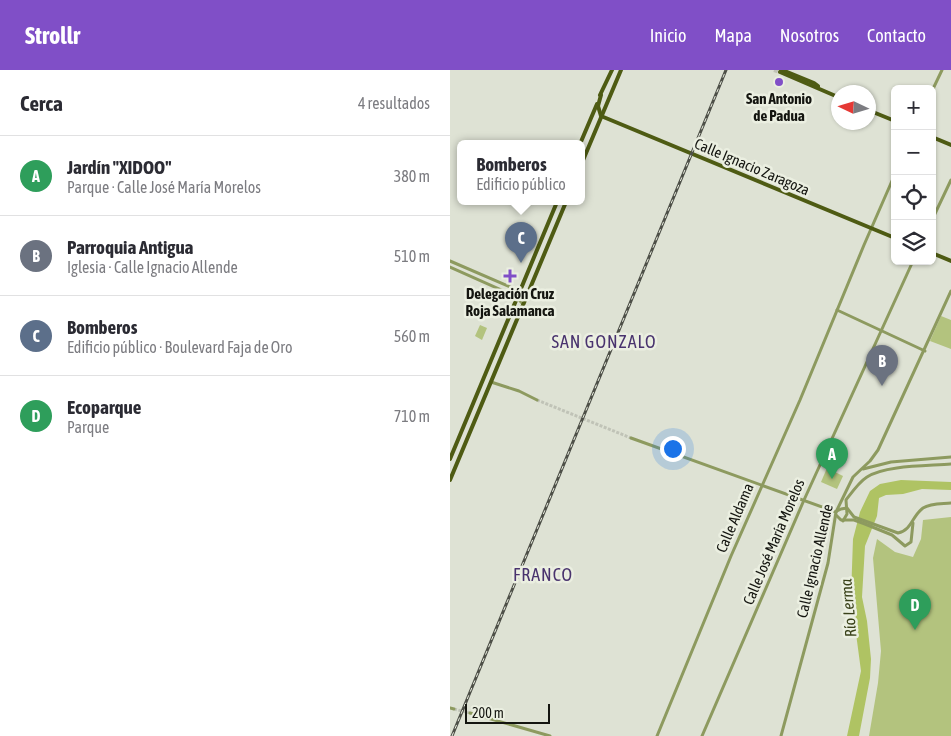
<!DOCTYPE html>
<html lang="es">
<meta charset="utf-8">
<style>
body{margin:0;font-family:"Asap Condensed",sans-serif;background:#f7f7f7;color:#2b2b33}
.controls{position:absolute;right:15px;top:15px;display:grid;overflow:hidden;border-radius:8px;box-shadow:0 1px 4px #0004}
.controls button{width:45px;height:45px;display:grid;place-items:center;padding:0;border:0;border-bottom:1px solid #e1e1e2;background:#fff;color:#2b2b33;font:25px sans-serif}
.compass{position:absolute;left:381px;top:15px;width:45px;height:45px;border-radius:50%;background:#fff;box-shadow:0 1px 4px #0004;rotate:274deg}
.scale{position:absolute;left:15px;bottom:12px;width:85px;box-sizing:border-box;padding-left:5px;border:2px solid #141510;border-top:0;font-size:14px;line-height:18px;white-space:nowrap;color:#141510;-webkit-text-stroke:4px #ebefe1;paint-order:stroke}
.you{position:absolute;left:222px;top:378px;width:18px;height:18px;margin:-12px;border:4px solid #fff;border-radius:50%;background:#1a73e8;box-shadow:0 0 0 8px #1a73e833}
.badge{display:grid;place-items:center;width:32px;height:32px;border-radius:50%;background:#804fc7;color:#fff;font-size:16px;font-weight:700}
.pin{position:absolute;translate:-50% -41px;filter:drop-shadow(0 1px 2px #0008)}
.pin::after{content:'';position:absolute;top:26px;width:18px;height:15px;background:inherit;clip-path:polygon(0 0,100% 0,50% 100%)}
.popup{position:absolute;left:7px;top:70px;width:128px;height:65px;box-sizing:border-box;display:grid;place-content:center;border-radius:8px;background:#fff;filter:drop-shadow(0 1px 4px #0005);font-size:16px;white-space:nowrap;color:#7c7c81}
.popup b{font-size:19px;color:#2b2b33}
.popup::after{content:'';position:absolute;left:50%;top:100%;margin-left:-10px;border:10px solid transparent;border-top-color:#fff}
.list{margin:0;padding:0;list-style:none}
h2{display:flex;justify-content:space-between;align-items:center;height:65px;margin:0;padding:0 20px;font-size:21px}
h2 small{font-size:16px;font-weight:400;color:#7c7c81}
.list li{display:grid;grid-template-columns:32px 1fr auto;gap:15px;align-items:center;box-sizing:border-box;height:80px;padding:0 20px;border-top:1px solid #e1e1e2}
.list b{display:block;font-size:19px;white-space:nowrap}
.list p{margin:0;font-size:16px;white-space:nowrap;color:#7c7c81}
.list em{font-size:16px;font-style:normal;color:#7c7c81}
.icon{flex:none;width:28px;height:28px;fill:none;stroke:currentColor;stroke-width:2;stroke-linecap:round;stroke-linejoin:round}
.map{position:relative;flex:none;width:501px;height:666px;overflow:hidden}
header{display:flex;align-items:center;gap:30px;box-sizing:border-box;height:70px;padding:0 25px;background:#804fc7;color:#fff}
header strong{font-size:24px}
nav{display:flex;gap:28px;margin-inline-start:auto;font-size:18px}
main{display:flex}
aside{flex:1;background:#fff}
.map>svg:first-child{display:block}
</style>
<header>
<strong>Strollr</strong>
<nav><a>Inicio</a><a>Mapa</a><a>Nosotros</a><a>Contacto</a></nav>
</header>
<main>
<aside>
<h2>Cerca<small>4 resultados</small></h2>
<ul class="list">
<li><span class="badge" style="background:#2e9e5b">A</span><div><b>Jardín &quot;XIDOO&quot;</b><p>Parque · Calle José María Morelos</p></div><em>380 m</em></li>
<li><span class="badge" style="background:#6b7280">B</span><div><b>Parroquia Antigua</b><p>Iglesia · Calle Ignacio Allende</p></div><em>510 m</em></li>
<li><span class="badge" style="background:#5c6f8a">C</span><div><b>Bomberos</b><p>Edificio público · Boulevard Faja de Oro</p></div><em>560 m</em></li>
<li><span class="badge" style="background:#2e9e5b">D</span><div><b>Ecoparque</b><p>Parque</p></div><em>710 m</em></li>
</ul>
</aside>
<div class="map">
<svg width="501" height="666" viewBox="0 0 501 666">
<rect width="100%" height="100%" fill="#dee2d4"/>
<!-- green -->
<g fill="#b3c37e">
<polygon points="491,246 501,250 501,279 480,271"/>
<polygon points="30,255 37,258 32,270 25,266"/>
<polygon points="377,398 393,406 387,419 371,412"/>
<polygon points="501,447 501,666 419,666 428,613 431,581 423,488 427,469 445,482 463,487 471,469 473,450"/>
</g>
<!-- water -->
<polygon fill="#afc363" points="451,410 501,412 501,420 472,419 453,424 436,425 429,428 427,446 415,476 412,527 417,551 421,589 420,608 409,666 397,666 411,601 401,526 403,469 410,442 420,421 430,414"/>
<g fill="none" stroke-linecap="round" stroke-linejoin="round">
<!-- tertiary-tunnel -->
<g stroke="#c0c3b7" stroke-width="3" stroke-dasharray="3 1.5" stroke-linecap="butt">
<polyline points="87,330 181,368"/>
<polyline points="4,639 20,643"/>
</g>
<!-- primary-tunnel -->
<polyline stroke="#c0c3b7" stroke-width="4" stroke-dasharray="4 2" stroke-linecap="butt" points="324,0 330,2"/>
<!-- tertiary -->
<g stroke="#8d9a5f" stroke-width="3">
<polyline points="482,21 492,0"/>
<polyline points="482,150 501,110"/>
<polyline points="0,191 67,220 75,231"/>
<polyline points="0,197 65,226 73,234"/>
<polyline points="387,240 475,281"/>
<polyline points="41,312 69,321 87,330"/>
<polyline points="181,368 386,442"/>
<polyline points="413,399 441,392 501,387"/>
<path d="M 387,441 L 391,439 L 397,438 L 404,447 L 448,463 C 462,460 462,446 473,438 C 481,433 492,434 501,433"/>
<polyline points="386,445 391,450 404,450 415,454 442,465 455,476 461,472 463,453"/>
<path d="M 393,451 L 397,444 L 396,430 C 402,422 409,412 417,407 C 435,395 478,396 501,394"/>
<polyline points="0,638 4,639"/>
<polyline points="20,643 100,666"/>
<polyline points="207,666 281,486 350,330 414,175 445,104"/>
<polyline points="252,666 354,430 463,191"/>
<polyline points="331,666 378,493 386,442 403,407 420,391 428,380 501,221"/>
</g>
<!-- primary -->
<g stroke="#4e5b13" stroke-width="4">
<polyline points="332,0 364,13 368,16"/>
<polyline points="330,2 388,27"/>
<polyline points="150,25 162,0"/>
<polyline points="151,25 148,36 151,46 445,168"/>
<polyline points="418,40 445,51"/>
<polyline points="482,67 501,75"/>
<polyline points="130,74 147,34"/>
<polyline points="131,95 171,0"/>
<polyline points="482,183 501,191"/>
<polyline points="0,389 107,132"/>
<polyline points="0,410 116,132"/>
</g>
<!-- rail casing -->
<g stroke="#4d4f47" stroke-width="3">
<polyline id="rail" points="2,666 276,0"/>
</g>
<!-- rail -->
<use href="#rail" stroke="#ebefe1" stroke-width="1" stroke-dasharray="4" stroke-linecap="butt"/>
</g>
<!-- markers -->
<g fill="#804fc7" stroke="#ebefe1" stroke-width="2">
<circle cx="329" cy="12" r="5"/>
<path d="M57.5 198.5h5v5h5v5h-5v5h-5v-5h-5v-5h5z"/>
</g>
<g text-anchor="middle" stroke-width="5" stroke-linejoin="round" paint-order="stroke">
<!-- poi labels -->
<g font-size="15" font-weight="bold" fill="#141510" stroke="#ebefe1">
<text x="329" y="34">San Antonio<tspan x="329" dy="17">de Padua</tspan></text>
<text x="60" y="229">Delegación Cruz<tspan x="60" dy="17">Roja Salamanca</tspan></text>
</g>
<!-- street labels -->
<g font-size="15" fill="#141510" stroke="#ebefe1">
<text transform="translate(302 97) rotate(23)" y="5">Calle Ignacio Zaragoza</text>
<text transform="translate(285 448) rotate(-67)" y="5">Calle Aldama</text>
<text transform="translate(324 472) rotate(-67)" y="5">Calle José María Morelos</text>
<text transform="translate(365 491) rotate(-77)" y="5">Calle Ignacio Allende</text>
</g>
<!-- water labels -->
<g font-size="16" font-style="italic" fill="#394119" stroke="#ebefe1">
<text transform="translate(398 538) rotate(-95)" y="6">Río Lerma</text>
</g>
<!-- quarter labels -->
<g font-size="18" letter-spacing="1" fill="#49336e" stroke="#ebefe1">
<text x="154" y="278">SAN GONZALO</text>
<text x="93" y="511">FRANCO</text>
</g>
</g>
</svg>
<div class="controls">
<button>+</button>
<button>−</button>
<button><svg class="icon" aria-label="locate" viewBox="0 0 24 24"><circle cx="12" cy="12" r="6"/><path d="M12 2v4M12 18v4M2 12h4M18 12h4"/></svg></button>
<button><svg class="icon" aria-label="layers" viewBox="0 0 24 24"><path d="M12 4l9 5-9 5-9-5zM3 14l9 5 9-5"/></svg></button>
</div>
<svg class="compass" viewBox="-18 -18 36 36"><path d="M0-13l5 13h-10z" fill="#e53935"/><path d="M0 13l5-13h-10z" fill="#7c7c81"/></svg>
<div class="scale">200 m</div>
<div class="you"></div>
<div class="pin badge" style="left:382px;top:409px;background:#2e9e5b">A</div>
<div class="pin badge" style="left:432px;top:316px;background:#6b7280">B</div>
<div class="pin badge" style="left:71px;top:193px;background:#5c6f8a">C</div>
<div class="popup"><b>Bomberos</b>Edificio público</div>
<div class="pin badge" style="left:465px;top:560px;background:#2e9e5b">D</div>
</div>
</main>
